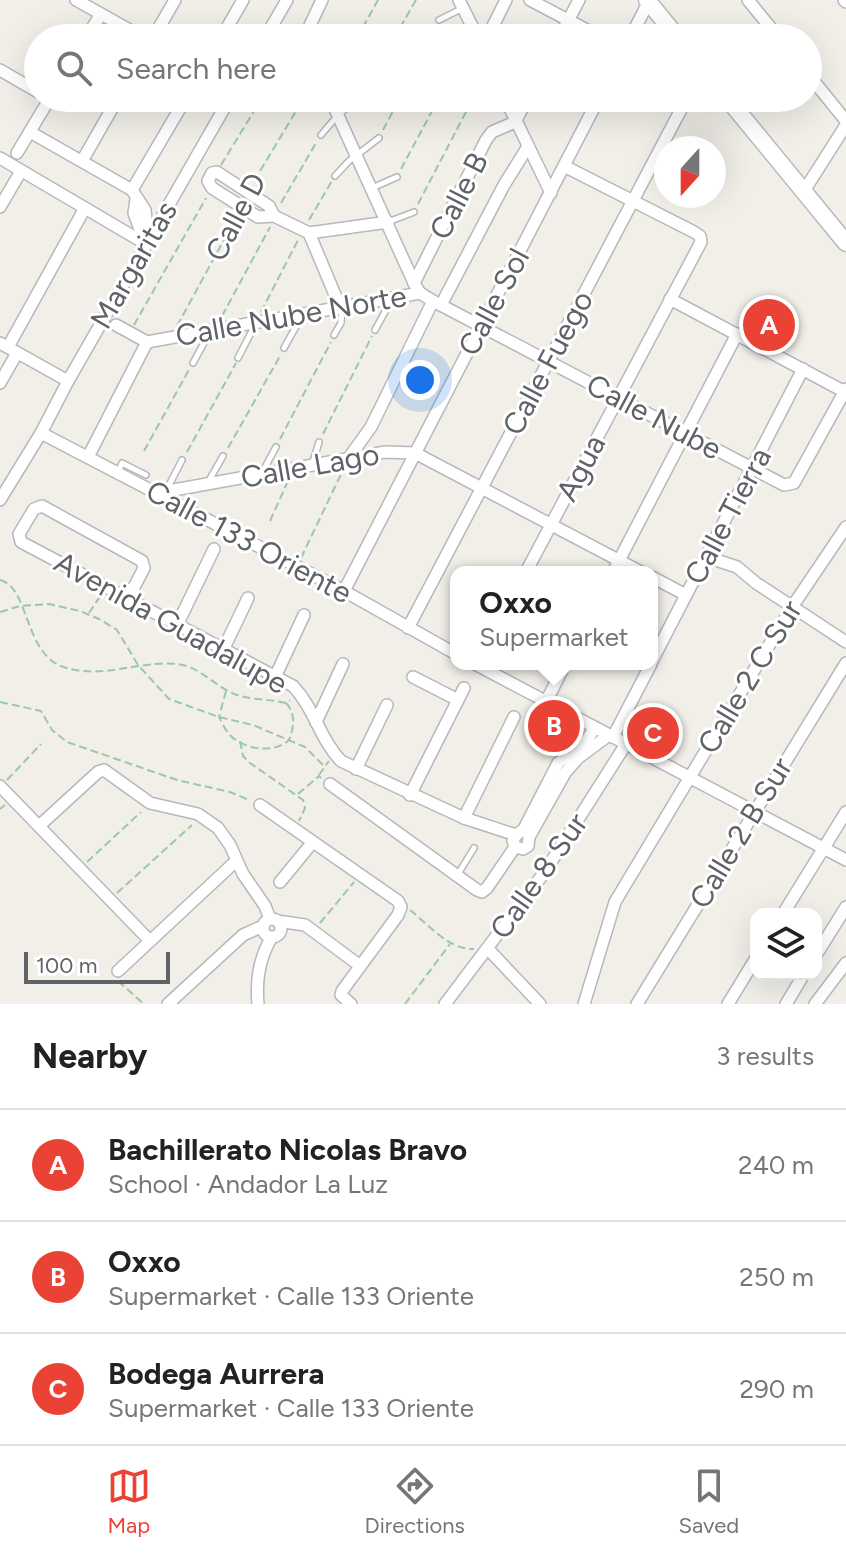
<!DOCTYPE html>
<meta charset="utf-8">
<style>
body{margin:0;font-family:Figtree,sans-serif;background:#f6f6f6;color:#222}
.controls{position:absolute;right:24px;bottom:24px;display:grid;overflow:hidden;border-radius:16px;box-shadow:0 8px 32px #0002}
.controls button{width:72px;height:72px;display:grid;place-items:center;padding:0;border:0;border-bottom:2px solid #e0e0e0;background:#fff;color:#222;font:40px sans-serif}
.compass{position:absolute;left:654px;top:136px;width:72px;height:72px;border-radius:50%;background:#fff;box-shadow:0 8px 32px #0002;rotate:201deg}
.scale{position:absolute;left:24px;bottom:20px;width:146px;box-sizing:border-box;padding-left:8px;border:4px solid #5f6368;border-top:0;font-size:22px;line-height:28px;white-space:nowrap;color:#5f6368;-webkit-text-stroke:6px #fff;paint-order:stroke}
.you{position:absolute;left:420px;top:380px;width:28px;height:28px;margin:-20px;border:6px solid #fff;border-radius:50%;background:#1a73e8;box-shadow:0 0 0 12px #1a73e833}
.badge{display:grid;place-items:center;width:52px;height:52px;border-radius:50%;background:#ea4335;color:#fff;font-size:26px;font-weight:700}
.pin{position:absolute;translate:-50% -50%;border:4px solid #fff;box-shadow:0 2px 8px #0006}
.popup{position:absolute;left:450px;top:566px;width:208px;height:104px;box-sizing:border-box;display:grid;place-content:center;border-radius:16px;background:#fff;filter:drop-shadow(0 2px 6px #0005);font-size:26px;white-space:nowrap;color:#767676}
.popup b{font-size:30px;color:#222}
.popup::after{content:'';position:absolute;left:50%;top:100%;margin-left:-16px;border:16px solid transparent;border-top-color:#fff}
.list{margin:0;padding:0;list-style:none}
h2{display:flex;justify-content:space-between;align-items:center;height:104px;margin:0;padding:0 32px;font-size:34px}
h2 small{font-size:26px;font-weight:400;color:#767676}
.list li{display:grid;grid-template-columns:52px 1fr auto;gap:24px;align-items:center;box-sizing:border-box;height:112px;padding:0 32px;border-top:2px solid #e0e0e0}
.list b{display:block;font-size:30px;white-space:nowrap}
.list p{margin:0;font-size:26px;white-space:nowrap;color:#767676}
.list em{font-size:26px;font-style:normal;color:#767676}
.icon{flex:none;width:44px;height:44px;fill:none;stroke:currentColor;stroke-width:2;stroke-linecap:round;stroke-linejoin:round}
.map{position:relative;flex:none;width:846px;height:1004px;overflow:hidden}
.search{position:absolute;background:#fff;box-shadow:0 8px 32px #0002;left:24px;right:24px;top:24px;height:88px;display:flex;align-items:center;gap:20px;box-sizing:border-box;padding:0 28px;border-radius:44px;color:#767676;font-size:30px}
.sheet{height:440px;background:#fff}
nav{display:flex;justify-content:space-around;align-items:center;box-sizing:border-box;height:112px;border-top:2px solid #e0e0e0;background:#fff;font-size:22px;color:#767676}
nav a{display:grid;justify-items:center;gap:4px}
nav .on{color:#ea4335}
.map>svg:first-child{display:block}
</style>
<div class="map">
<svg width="846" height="1004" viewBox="0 0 846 1004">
<rect width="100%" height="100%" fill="#f1efe8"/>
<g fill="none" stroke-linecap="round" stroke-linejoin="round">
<!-- service casing -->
<g stroke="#b5b8bc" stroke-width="8">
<g id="service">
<polyline points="439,20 463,8"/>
<polyline points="303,100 305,98"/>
<polyline points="471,103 477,98"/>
<polyline points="321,135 338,115 359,98"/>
<polyline points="335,176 349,161 379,138"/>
<polyline points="372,188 397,177"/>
<polyline points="388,222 414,212"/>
<polyline points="375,330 392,299"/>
<polyline points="334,335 341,323 342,310"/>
<polyline points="284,348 303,314"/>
<polyline points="238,358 256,323"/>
<polyline points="193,363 210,332"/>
<polyline points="312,465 319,442"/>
<polyline points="263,471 276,447"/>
<polyline points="118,472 122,463 146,475"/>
<polyline points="207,484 223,456"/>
<polyline points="166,491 182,460"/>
<polyline points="458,874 474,848"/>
</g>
</g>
<!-- minor casing -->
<g stroke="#b5b8bc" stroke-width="14">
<g id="minor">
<polyline points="76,0 144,38"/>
<polyline points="459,0 478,38"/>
<polyline points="530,0 602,38"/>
<polyline points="748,0 779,38"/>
<polyline points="844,0 846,2"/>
<polyline points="86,38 101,14"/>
<polyline points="153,38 175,0"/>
<polyline points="221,38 243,0"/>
<polyline points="265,38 287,0"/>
<polyline points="304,38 322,0"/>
<polyline points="487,38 506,0"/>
<polyline points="559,38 579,0"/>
<polyline points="630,38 649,1"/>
<polyline points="0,70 38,92"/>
<polyline points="808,74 846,121"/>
<polyline points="330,98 414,283 420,293 433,301 784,485 794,483 846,389"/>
<polyline points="505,98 551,193"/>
<polyline points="30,132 132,190 145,210 148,239"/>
<polyline points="17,153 50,98"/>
<polyline points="0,158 146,244"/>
<polyline points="82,161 118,98"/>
<polyline points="132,190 186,98"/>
<polyline points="804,191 846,125"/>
<polyline points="136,199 134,213 144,240"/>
<polyline points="0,207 21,171"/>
<polyline points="274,216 269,206 217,172 212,173 208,181 212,188 258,217 274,216 309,233"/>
<polyline points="309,233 341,309"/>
<polyline points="309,233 388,222"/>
<polyline points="414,283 486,140 492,132 515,122 528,98"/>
<polyline points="670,299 845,392"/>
<polyline points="441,305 504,185 527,148"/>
<polyline points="116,325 147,342"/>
<polyline points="147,342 420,293"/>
<polyline points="0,343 68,381"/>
<polyline points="8,347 85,208"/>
<polyline points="0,383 17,353"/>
<polyline points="41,433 344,591 456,654"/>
<polyline points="88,457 147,342"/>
<polyline points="348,459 371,427 433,301"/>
<polyline points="157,493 385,452 415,453 641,572"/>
<polyline points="0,500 41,433 68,381 230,98"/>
<polyline points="707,557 737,567 756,583 846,642"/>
<polyline points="526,572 701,242 700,236 694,232 564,166"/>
<polyline points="613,572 737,334"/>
<polyline points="652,577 686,595"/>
<polyline points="344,591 599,98"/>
<path d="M 129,597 L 144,568 L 142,561 L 42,506 L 34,509 L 19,534 L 21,542 L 293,686 C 314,708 320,739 341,761 L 464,818 L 516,835"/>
<polyline points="178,623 214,549"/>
<polyline points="408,628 687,98"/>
<polyline points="224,648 248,598"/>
<polyline points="652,661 803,369"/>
<polyline points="475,664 846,860"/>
<polyline points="276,675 304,615"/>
<polyline points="413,677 458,700"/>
<polyline points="546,702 565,664"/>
<polyline points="316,722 343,664"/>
<polyline points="613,737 651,664"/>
<polyline points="356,769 387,705"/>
<polyline points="330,784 477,890 482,892 487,888 515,847 513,841 516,835"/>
<polyline points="0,786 150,941"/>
<polyline points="410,795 464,688"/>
<polyline points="260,805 398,901 401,907 398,915 342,991 341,995 351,1004"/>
<polyline points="464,818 514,717"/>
<polyline points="39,826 98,772 104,770 150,803 198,814 218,828 230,845 243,874 265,906 270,919"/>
<polyline points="516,835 524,829 558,763 585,742 595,728"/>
<polyline points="515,847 523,849 528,846 529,837 565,773 578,758 609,735"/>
<polyline points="280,882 312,843"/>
<polyline points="783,914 846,812"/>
<circle cx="272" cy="928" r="9"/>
<polyline points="277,921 305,925 359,965"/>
<polyline points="488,949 540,1004"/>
<polyline points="816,955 846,907"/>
<polyline points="118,971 236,861"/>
<polyline points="168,1004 243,935 263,926"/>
<path d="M 258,1004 C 256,979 259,960 271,938"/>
<polyline points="445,1004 544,873 626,744"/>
<polyline points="584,1004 615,902 792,607 846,527"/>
<polyline points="637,1004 846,663"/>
<polyline points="728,1004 756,958"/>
<polyline points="786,1004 804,974"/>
<polyline points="815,1004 846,963"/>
</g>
</g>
<!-- secondary casing -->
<g stroke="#b6babf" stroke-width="19">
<g id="secondary">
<polyline points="647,0 678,38"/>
<polyline points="727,98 846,243"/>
</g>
</g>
<!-- path -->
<g stroke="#9cc7a9" stroke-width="2" stroke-dasharray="8 4" stroke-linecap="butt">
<polyline points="357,38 378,0"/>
<polyline points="394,38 416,0"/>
<polyline points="430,38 435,28"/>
<polyline points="383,130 400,98"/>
<polyline points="221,165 262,98"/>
<polyline points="401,169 439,98"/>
<polyline points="254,181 298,108"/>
<polyline points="281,203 316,143"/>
<polyline points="418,204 467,110"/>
<polyline points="309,220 332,181"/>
<polyline points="261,312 298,240"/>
<polyline points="222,316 270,227"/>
<polyline points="134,325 206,198"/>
<polyline points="177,326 237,216"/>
<polyline points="323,434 372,336"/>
<polyline points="280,439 331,342"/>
<polyline points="228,448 280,356"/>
<polyline points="144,451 190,368"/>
<polyline points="187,452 236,363"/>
<polyline points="270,521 288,481"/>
<polyline points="301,558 343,470"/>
<path d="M 0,580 C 29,587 24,651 61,666 C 100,681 138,660 177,664 C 200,666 216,688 237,695 C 253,700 270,699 286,703 L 290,700"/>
<polyline points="0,612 20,606 49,604 80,611 99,619 117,630 138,665 169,699 219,717 253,725 305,747 325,767"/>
<polyline points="89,613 101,595"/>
<path d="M 226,691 L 219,717 C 222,722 225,730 229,734 C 243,750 274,754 289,740 C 294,728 296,713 286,703"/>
<polyline points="0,702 41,711 52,730 67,742 177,780 230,792 249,800"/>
<polyline points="240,741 243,756 250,763 303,800 305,808 299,821"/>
<polyline points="319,775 329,761"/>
<polyline points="7,780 41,744"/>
<polyline points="298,794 319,776 321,778"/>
<polyline points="0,809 5,805"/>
<polyline points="87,862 141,812"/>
<polyline points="117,893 192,825"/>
<path d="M 410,910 C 429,925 449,950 474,949"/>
<polyline points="320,923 354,882"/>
<polyline points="118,981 144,1004"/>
<polyline points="405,1004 450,944"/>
</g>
<!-- service -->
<use href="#service" stroke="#fff" stroke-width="5"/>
<!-- minor -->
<use href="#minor" stroke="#fff" stroke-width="11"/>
<!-- secondary -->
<use href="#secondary" stroke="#fff" stroke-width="16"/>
</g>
<g text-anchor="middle" stroke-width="6" stroke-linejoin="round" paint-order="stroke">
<!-- street labels -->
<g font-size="30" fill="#5f6368" stroke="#fff">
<text transform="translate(459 196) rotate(-63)" y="10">Calle B</text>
<text transform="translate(236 217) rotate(-62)" y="10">Calle D</text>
<text transform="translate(134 265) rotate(-60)" y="10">Margaritas</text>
<text transform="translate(494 302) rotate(-62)" y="10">Calle Sol</text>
<text transform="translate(291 316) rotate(-10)" y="10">Calle Nube Norte</text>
<text transform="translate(548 363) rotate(-62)" y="10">Calle Fuego</text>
<text transform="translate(654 417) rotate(28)" y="10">Calle Nube</text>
<text transform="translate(310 466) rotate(-10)" y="10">Calle Lago</text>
<text transform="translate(581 468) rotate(-62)" y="10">Agua</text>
<text transform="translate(728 516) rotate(-62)" y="10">Calle Tierra</text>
<text transform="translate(249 542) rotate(28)" y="10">Calle 133 Oriente</text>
<text transform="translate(171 623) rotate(29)" y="10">Avenida Guadalupe</text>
<text transform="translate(750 677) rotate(-59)" y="10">Calle 2 C Sur</text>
<text transform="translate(741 833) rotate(-59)" y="10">Calle 2 B Sur</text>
<text transform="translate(539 876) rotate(-55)" y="10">Calle 8 Sur</text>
</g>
</g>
</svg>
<div class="controls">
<button><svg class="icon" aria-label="layers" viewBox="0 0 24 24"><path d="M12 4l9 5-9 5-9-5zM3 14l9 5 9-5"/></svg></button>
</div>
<svg class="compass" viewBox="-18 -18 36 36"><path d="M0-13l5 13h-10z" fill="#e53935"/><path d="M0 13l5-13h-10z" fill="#767676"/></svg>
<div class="scale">100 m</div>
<div class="you"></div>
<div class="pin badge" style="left:769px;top:325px">A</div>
<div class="pin badge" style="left:554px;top:726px">B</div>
<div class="popup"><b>Oxxo</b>Supermarket</div>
<div class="pin badge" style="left:653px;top:733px">C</div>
<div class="search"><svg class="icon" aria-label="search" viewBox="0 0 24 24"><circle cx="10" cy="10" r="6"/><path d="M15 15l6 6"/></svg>Search here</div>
</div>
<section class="sheet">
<h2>Nearby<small>3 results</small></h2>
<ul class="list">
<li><span class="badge">A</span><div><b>Bachillerato Nicolas Bravo</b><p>School · Andador La Luz</p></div><em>240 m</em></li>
<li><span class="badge">B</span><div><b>Oxxo</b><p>Supermarket · Calle 133 Oriente</p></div><em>250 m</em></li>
<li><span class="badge">C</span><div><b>Bodega Aurrera</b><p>Supermarket · Calle 133 Oriente</p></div><em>290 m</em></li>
</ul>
</section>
<nav>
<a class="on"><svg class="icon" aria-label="map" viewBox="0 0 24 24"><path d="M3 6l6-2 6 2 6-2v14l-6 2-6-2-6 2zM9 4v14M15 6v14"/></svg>Map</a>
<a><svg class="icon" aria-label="directions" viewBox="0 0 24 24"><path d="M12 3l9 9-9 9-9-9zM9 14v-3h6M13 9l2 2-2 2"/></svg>Directions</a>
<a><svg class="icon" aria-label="saved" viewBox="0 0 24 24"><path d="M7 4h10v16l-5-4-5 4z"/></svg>Saved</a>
</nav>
